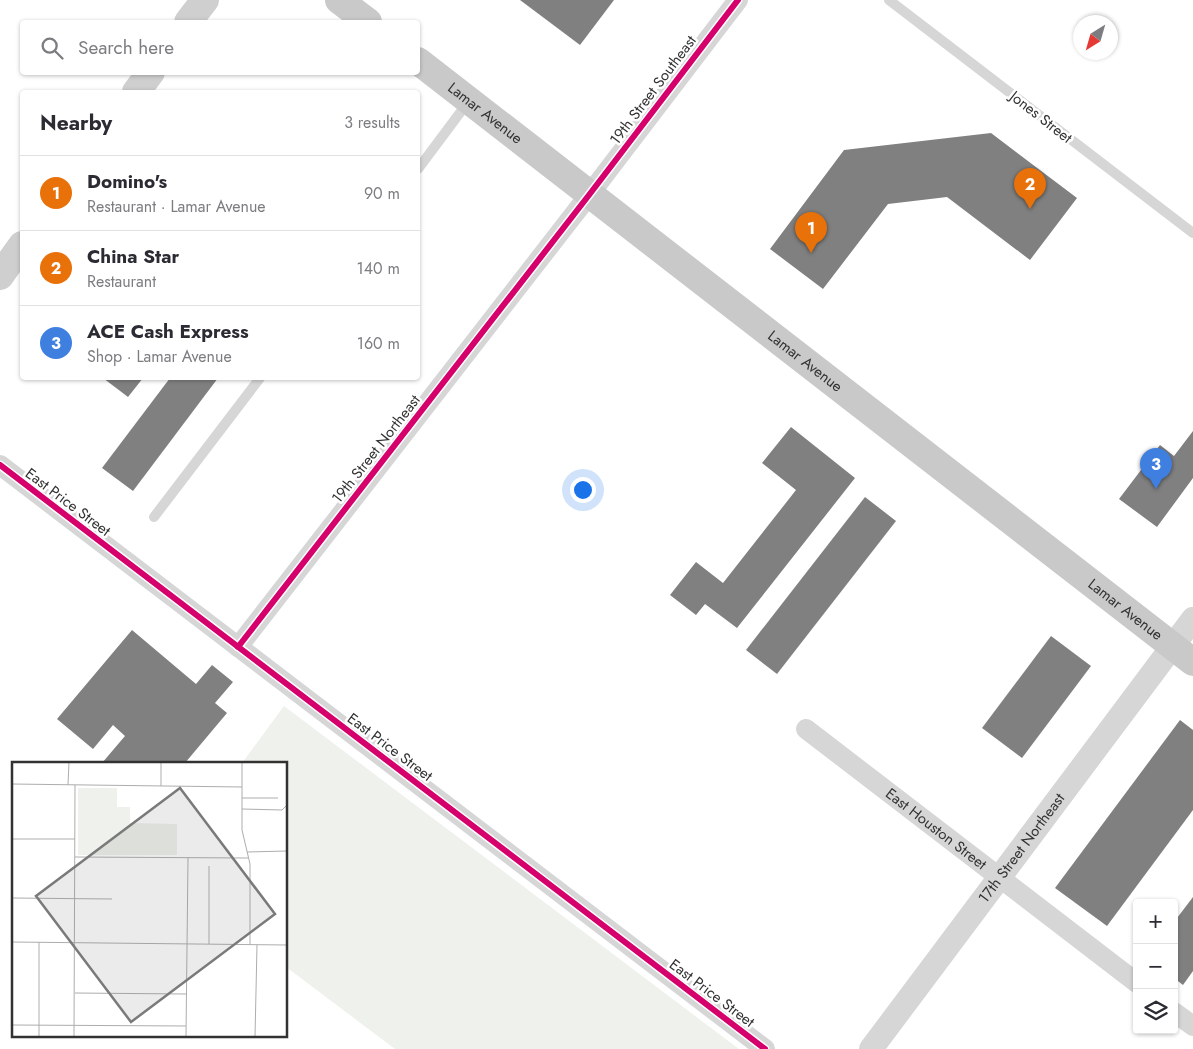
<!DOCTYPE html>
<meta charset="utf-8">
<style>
body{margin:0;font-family:Jost,sans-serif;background:#f2f2f3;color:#2b2b33}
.controls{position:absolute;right:15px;bottom:15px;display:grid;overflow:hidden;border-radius:5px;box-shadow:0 1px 4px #0004}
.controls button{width:45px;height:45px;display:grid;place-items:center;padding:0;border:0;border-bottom:1px solid #e1e1e2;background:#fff;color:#2b2b33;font:25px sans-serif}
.compass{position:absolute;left:1073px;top:15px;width:45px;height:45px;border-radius:50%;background:#fff;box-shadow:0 1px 4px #0004;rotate:217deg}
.you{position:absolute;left:582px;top:489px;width:18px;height:18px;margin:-12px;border:4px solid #fff;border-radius:50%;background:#1a73e8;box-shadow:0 0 0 8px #1a73e833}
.badge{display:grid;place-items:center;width:32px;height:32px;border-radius:50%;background:#0f766e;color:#fff;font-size:16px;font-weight:700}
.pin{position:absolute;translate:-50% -41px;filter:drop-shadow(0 1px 2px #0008)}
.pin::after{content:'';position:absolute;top:26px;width:18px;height:15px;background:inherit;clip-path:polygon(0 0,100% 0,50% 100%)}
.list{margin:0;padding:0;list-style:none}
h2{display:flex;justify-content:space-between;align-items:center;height:65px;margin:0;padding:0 20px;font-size:21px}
h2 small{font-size:16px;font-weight:400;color:#7c7c81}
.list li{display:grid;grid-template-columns:32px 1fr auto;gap:15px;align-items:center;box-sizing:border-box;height:75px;padding:0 20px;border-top:1px solid #e1e1e2}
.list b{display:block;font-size:19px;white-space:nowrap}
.list p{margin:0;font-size:16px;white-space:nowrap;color:#7c7c81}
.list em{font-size:16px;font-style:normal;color:#7c7c81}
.icon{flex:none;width:28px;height:28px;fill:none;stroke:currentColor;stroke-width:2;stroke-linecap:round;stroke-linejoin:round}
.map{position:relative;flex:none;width:1193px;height:1049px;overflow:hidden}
.search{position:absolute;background:#fff;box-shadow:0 1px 4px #0004;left:20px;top:20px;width:400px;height:55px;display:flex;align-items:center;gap:12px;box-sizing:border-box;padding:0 18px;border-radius:5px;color:#7c7c81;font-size:19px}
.panel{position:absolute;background:#fff;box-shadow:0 1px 4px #0004;left:20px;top:90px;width:400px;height:290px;border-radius:5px}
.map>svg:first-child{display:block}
</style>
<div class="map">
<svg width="1193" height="1049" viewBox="0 0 1193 1049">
<rect width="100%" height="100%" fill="#fff"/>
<!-- green -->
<polygon fill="#eff2ec" points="284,706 739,1049 395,1049 286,967 286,763 242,763"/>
<!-- building -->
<g fill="#808080">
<polygon points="520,0 614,0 580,45"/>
<polygon points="991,133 1077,198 1030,260 947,197 888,204 823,289 770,249 844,150"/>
<polygon points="103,378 143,378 128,397"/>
<polygon points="170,378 218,378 133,491 102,468"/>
<polygon points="791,427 855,478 737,628 705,604 696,615 670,595 696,562 723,583 796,490 762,463"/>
<polygon points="1193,431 1193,478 1157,527 1119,499 1160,445 1174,456"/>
<polygon points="865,497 896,521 777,674 746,650"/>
<polygon points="132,630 196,684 212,665 233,682 215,703 227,713 185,763 102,763 125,736 113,725 93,749 57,719"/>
<polygon points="1051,636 1091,666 1022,758 982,728"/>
<polygon points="1180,720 1193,730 1193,810 1107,926 1055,888"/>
<polygon points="1193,897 1193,971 1183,985 1174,978 1174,922"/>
</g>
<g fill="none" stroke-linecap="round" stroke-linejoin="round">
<!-- service -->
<g stroke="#d6d6d6" stroke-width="10">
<polyline points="889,0 1193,233"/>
<polyline points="418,169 468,102"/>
<polyline points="154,517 260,378"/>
</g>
<!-- minor -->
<g stroke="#d6d6d6" stroke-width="20">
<polyline points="0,465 765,1049"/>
<polyline points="238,647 589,195 738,0"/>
<path id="s1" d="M 806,729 L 1137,983"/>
<polyline points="1174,1012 1193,1026"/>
</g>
<!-- tertiary -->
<path stroke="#d6d6d6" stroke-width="24" id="s2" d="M 871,1049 L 1193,619"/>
<!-- secondary -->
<g stroke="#cfcfcf" stroke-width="28">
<polyline points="188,22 205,0"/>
<polyline points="136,92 151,72"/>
<polyline points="0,276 22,245"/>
</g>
<!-- primary -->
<g stroke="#c9c9c9" stroke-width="28">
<polyline points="339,0 368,22"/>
<path id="s3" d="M 418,61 L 1193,662"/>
</g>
<!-- cycleway casing -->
<g stroke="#fff" stroke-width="9">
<g id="cycleway">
<polyline points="0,465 765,1049"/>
<polyline points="238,647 589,195 738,0"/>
</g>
</g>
<!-- cycleway -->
<use href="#cycleway" stroke="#d6006c" stroke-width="6"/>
</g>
<g text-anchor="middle" stroke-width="5" stroke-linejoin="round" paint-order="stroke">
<!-- street labels -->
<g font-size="15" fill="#323232" stroke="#fff">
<text transform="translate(653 90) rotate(-53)" y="5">19th Street Southeast</text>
<text dy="5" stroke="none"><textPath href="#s3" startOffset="85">Lamar Avenue</textPath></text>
<text transform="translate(1041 117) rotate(38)" y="5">Jones Street</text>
<text dy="5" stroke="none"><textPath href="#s3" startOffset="490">Lamar Avenue</textPath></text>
<text transform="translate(376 449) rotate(-52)" y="5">19th Street Northeast</text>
<text transform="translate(68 502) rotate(37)" y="5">East Price Street</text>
<text dy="5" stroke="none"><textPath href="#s3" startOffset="895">Lamar Avenue</textPath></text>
<text transform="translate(390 747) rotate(37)" y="5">East Price Street</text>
<text dy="5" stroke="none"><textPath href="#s1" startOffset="164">East Houston Street</textPath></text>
<text dy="5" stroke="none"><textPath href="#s2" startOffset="251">17th Street Northeast</textPath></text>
<text transform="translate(712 993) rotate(37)" y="5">East Price Street</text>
</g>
</g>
<!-- overview -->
<g transform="translate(12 762)">
<rect width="275" height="275" fill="#fff"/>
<path d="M 66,26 L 105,26 L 105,45 L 118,45 L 118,61 L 165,62 L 165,93 L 66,93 Z" fill="#eff2ec"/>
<path fill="none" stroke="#adadad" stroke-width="1" d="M 149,0 L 149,24M 230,0 L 230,68 L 238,102 L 238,183M 0,22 L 230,25M 56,23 L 57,0M 230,36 L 266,36M 230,47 L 270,48 L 275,43M 0,77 L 63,77M 235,90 L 275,89M 63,95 L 236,96M 0,136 L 100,137M 0,180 L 275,183M 197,182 L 197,104M 63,231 L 174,232M 0,263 L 174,264M 27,275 L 27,180M 62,275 L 63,23M 174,275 L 176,96M 243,275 L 245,183"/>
<path fill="#7a7a7a" fill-opacity="0.15" stroke="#7a7a7a" stroke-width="2.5" d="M 168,26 L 263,152 L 119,260 L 24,134 Z"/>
<rect width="275" height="275" fill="none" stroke="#323232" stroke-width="2.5"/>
</g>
</svg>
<div class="controls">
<button>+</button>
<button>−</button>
<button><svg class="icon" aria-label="layers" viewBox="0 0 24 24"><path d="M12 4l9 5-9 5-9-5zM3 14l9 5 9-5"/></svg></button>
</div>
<svg class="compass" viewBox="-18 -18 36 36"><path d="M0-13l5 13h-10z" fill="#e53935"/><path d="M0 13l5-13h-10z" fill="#7c7c81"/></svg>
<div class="you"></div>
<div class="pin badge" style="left:811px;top:253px;background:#e8710a">1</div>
<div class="pin badge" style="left:1030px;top:209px;background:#e8710a">2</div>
<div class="pin badge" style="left:1156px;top:489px;background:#3f7fe0">3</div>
<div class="search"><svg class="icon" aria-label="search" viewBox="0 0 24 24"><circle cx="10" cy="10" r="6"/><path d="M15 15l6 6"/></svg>Search here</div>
<section class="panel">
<h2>Nearby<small>3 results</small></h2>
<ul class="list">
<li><span class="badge" style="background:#e8710a">1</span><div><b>Domino's</b><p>Restaurant · Lamar Avenue</p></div><em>90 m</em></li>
<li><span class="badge" style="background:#e8710a">2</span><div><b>China Star</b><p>Restaurant</p></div><em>140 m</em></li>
<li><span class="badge" style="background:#3f7fe0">3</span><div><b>ACE Cash Express</b><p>Shop · Lamar Avenue</p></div><em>160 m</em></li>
</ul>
</section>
</div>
